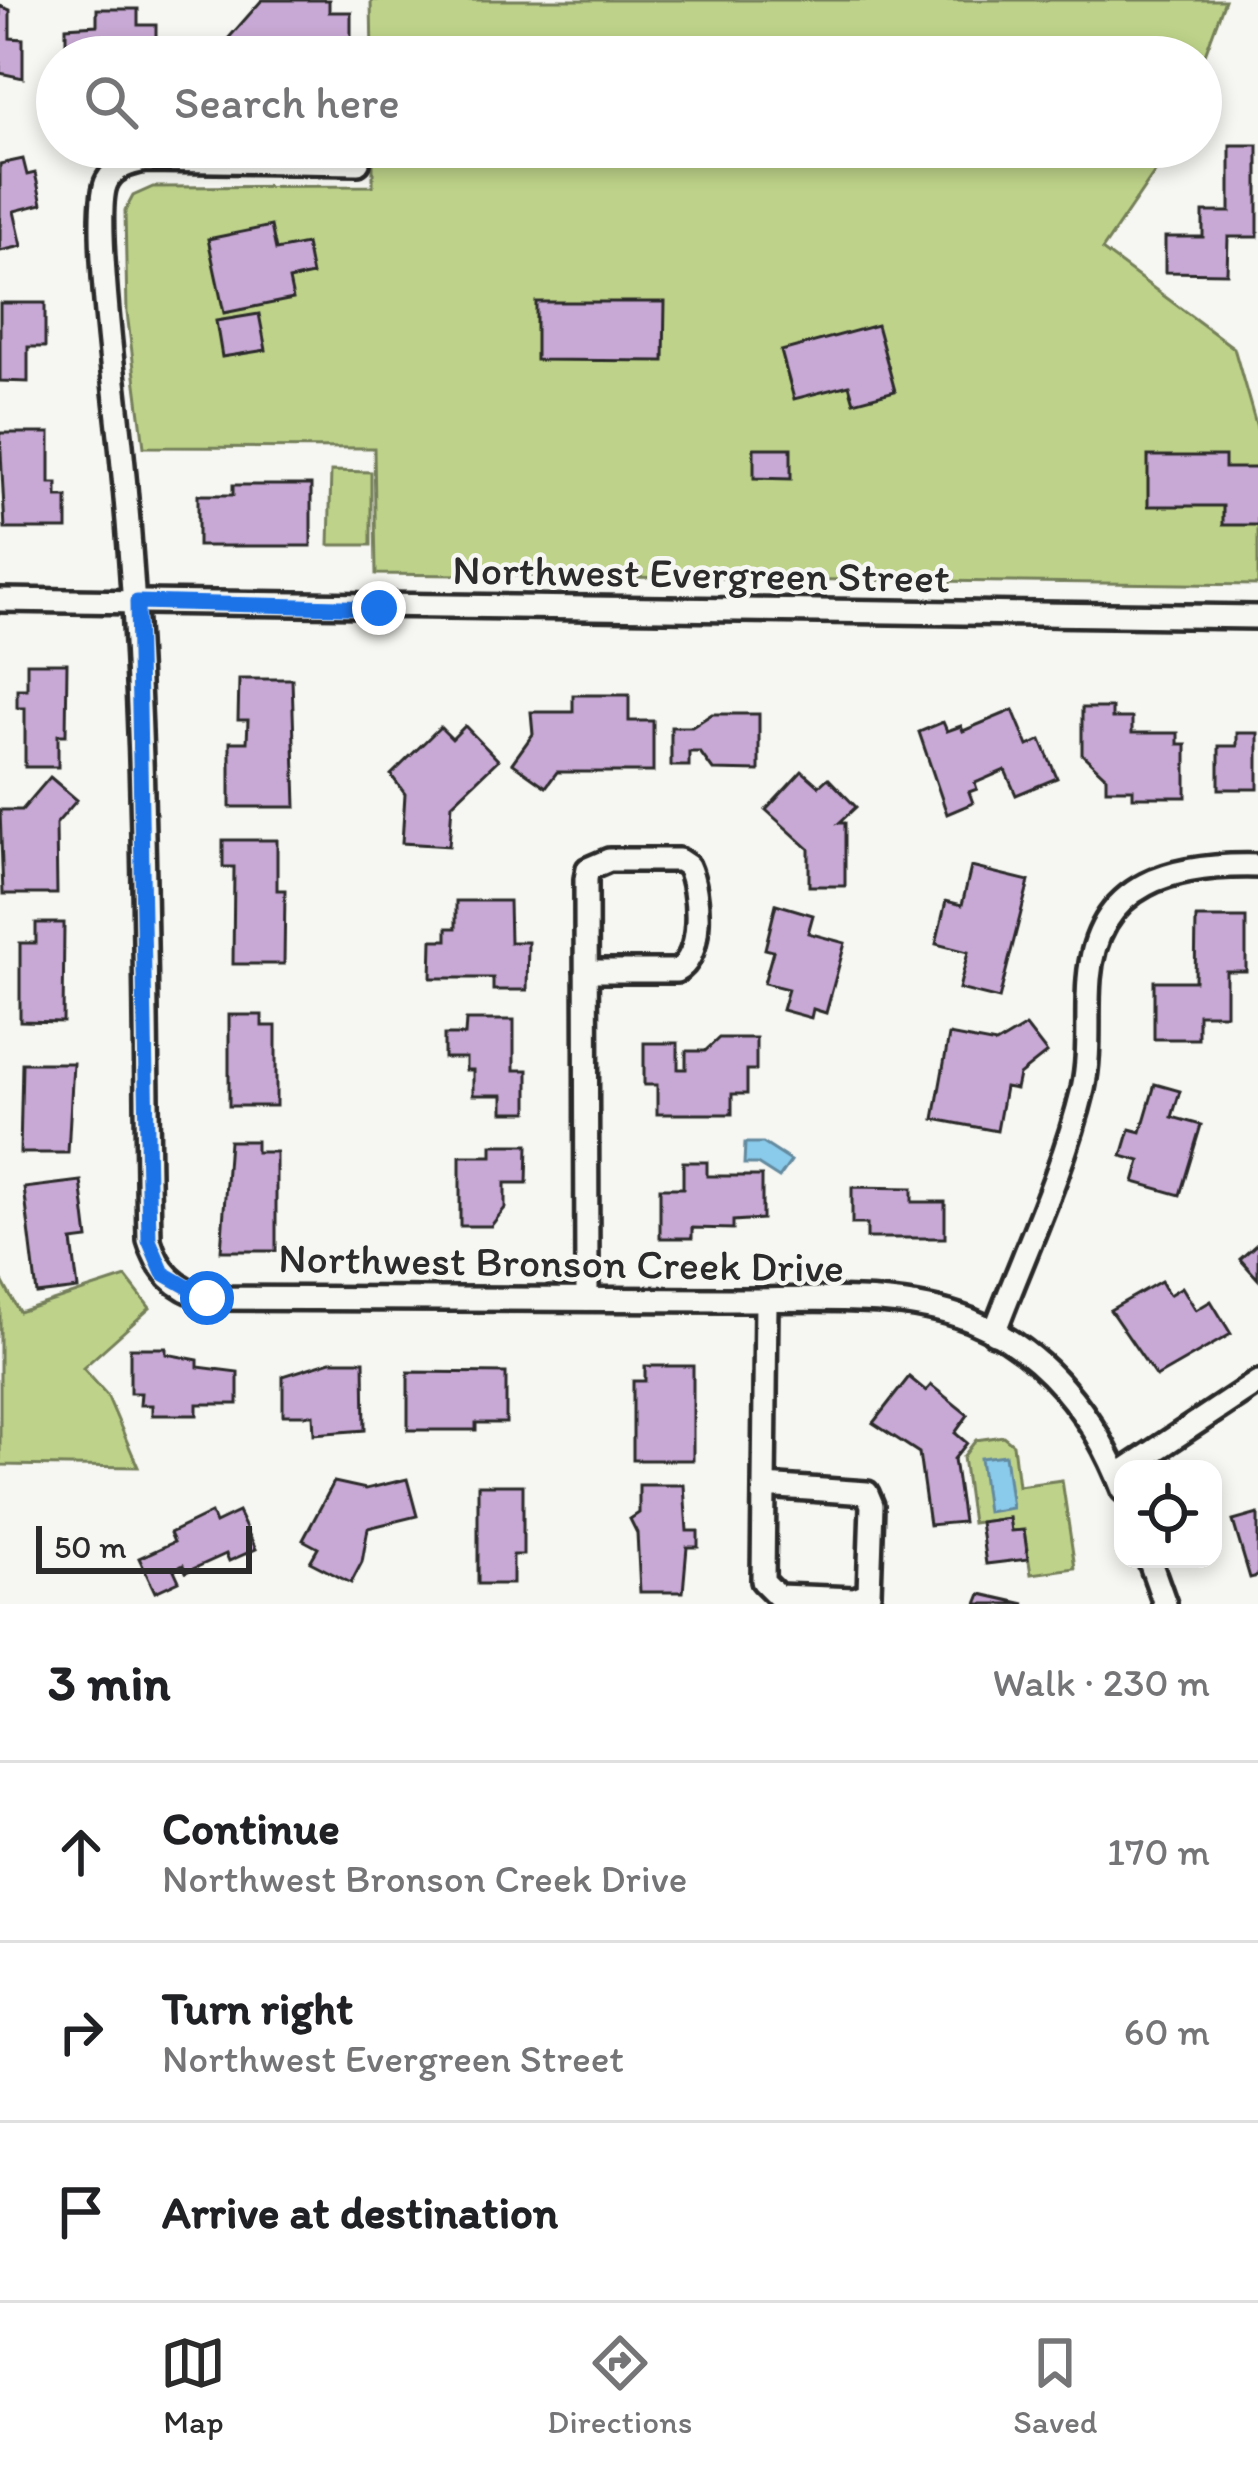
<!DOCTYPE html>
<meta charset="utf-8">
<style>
body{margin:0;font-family:Itim,sans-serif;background:#f2f2f2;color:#202124}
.controls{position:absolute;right:36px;bottom:36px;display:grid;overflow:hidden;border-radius:24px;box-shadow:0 6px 18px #0003}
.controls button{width:108px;height:108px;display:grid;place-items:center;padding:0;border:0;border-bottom:3px solid #e0e0e0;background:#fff;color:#202124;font:60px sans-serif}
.scale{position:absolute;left:36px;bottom:30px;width:216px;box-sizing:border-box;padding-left:12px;border:6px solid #2b2b2b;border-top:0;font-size:33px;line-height:42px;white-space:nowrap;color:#2b2b2b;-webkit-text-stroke:9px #f6f6f2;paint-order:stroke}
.stop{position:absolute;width:36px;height:36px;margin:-27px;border:9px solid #1a73e8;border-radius:50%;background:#fff}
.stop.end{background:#1a73e8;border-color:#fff;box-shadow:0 3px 12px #0008}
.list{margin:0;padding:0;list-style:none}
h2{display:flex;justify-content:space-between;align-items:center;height:156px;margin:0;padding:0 48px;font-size:51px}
h2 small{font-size:39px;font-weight:400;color:#757577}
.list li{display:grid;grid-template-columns:78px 1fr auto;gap:36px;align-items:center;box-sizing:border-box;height:180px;padding:0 48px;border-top:3px solid #e0e0e0}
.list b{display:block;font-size:45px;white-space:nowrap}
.list p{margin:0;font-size:39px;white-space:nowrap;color:#757577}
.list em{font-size:39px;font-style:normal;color:#757577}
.icon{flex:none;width:66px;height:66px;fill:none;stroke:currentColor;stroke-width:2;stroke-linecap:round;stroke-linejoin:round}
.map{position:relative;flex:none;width:1258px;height:1604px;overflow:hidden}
.search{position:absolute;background:#fff;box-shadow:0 6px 18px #0003;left:36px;right:36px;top:36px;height:132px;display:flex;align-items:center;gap:30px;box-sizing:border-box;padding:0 42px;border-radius:66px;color:#757577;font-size:45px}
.sheet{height:696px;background:#fff}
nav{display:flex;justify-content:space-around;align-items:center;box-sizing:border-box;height:168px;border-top:3px solid #e0e0e0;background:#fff;font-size:33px;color:#757577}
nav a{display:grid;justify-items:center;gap:6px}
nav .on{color:#2b2b2b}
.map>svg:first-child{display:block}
</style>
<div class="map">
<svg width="1258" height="1604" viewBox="0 0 1258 1604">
<rect width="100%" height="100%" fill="#f6f6f2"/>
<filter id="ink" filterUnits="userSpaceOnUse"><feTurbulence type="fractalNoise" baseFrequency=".00833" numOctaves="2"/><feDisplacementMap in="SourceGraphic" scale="24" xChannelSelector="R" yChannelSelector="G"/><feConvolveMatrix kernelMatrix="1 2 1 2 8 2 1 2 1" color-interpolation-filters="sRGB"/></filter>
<g filter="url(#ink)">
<!-- green -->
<g fill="#bed389" stroke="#747f5a" stroke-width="3">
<polygon points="371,0 1225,0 1201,65 1201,57 372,57"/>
<polygon points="373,147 1172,147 1102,250 1234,348 1258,432 1258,585 376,574 374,448 144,447 127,313 125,211 133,196 153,187 373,186"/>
<polygon points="331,471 371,472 371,545 329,545"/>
<polygon points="0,1277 19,1312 126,1277 150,1308 83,1368 107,1395 138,1467 0,1465"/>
<polygon points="1003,1436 1013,1444 1018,1486 1062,1480 1075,1568 1031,1574 1024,1530 1011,1531 1009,1518 972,1523 963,1457 976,1440"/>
</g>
<!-- water -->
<g fill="#8acaeb" stroke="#648a9e" stroke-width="3">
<polygon points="745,1143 763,1143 791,1161 779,1178 757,1164 744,1164"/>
<polygon points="1005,1455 1012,1508 987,1512 980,1458"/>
</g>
<!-- building -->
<g fill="#c8a8d4" stroke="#2b2b2b" stroke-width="3">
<polygon points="262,0 329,0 329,12 351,12 351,57 301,57 301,51 212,57"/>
<polygon points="0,6 10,10 10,38 23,39 23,78 0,73"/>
<polygon points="97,9 138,9 138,25 156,25 156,44 169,44 169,57 66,57 66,27 97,25"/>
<polygon points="1230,145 1258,145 1258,237 1228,237 1227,273 1165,272 1165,237 1203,237 1203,212 1230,212"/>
<polygon points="23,159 27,175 35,173 42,204 14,211 22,246 0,251 0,164"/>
<polygon points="271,226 276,250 306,244 312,275 289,280 293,299 224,313 208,239"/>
<polygon points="536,302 665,302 664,361 536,360"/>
<polygon points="0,303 45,303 45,347 28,347 28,382 0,381"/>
<polygon points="259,314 266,350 222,357 216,321"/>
<polygon points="877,325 895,391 854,402 849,385 794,399 781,351"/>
<polygon points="0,433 50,433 50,483 57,483 57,497 67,497 67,529 5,529"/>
<polygon points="754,448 791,448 791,479 754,478"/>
<polygon points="1148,456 1225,456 1225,468 1258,468 1258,525 1223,525 1223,506 1148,506"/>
<polygon points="233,485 311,485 311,546 198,546 198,495 233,495"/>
<polygon points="27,663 67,663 66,735 58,735 58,767 25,767 25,708 17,708 17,689 27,689"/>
<polygon points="239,679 292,679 296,807 230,807 230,742 247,742 248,720 238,720"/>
<polygon points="573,695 629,695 629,721 653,721 653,772 557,772 546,787 512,763 533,734 531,712 573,712"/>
<polygon points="1082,708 1112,708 1112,718 1132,718 1132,733 1178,733 1178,744 1186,744 1186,797 1133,797 1133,789 1106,789 1106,777 1082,754"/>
<polygon points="1013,710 1028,746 1041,740 1057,778 1016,795 1005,770 975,783 977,789 969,792 973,803 947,814 919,732 943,722 947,731 961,726 963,731"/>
<polygon points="712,714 759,714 759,771 713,770 700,752 689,752 689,766 671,766 671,727 692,727"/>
<polygon points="465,726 498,760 452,804 449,846 402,843 405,794 391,775 440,727 452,739"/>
<polygon points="1237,733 1258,733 1258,789 1219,789 1219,746 1237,746"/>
<polygon points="802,771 819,786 828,778 856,807 839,823 845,823 845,886 809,886 809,849 766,810"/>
<polygon points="50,777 77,800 56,824 57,894 3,894 0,810 22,810"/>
<polygon points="223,840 277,840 277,890 285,890 284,964 233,964 234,867 223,867"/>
<polygon points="971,867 1029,881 999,999 959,989 968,952 936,944 946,901 962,905"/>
<polygon points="456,901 509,901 510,942 528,942 527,990 493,990 493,978 431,978 432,940 447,940 447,928 456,928"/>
<polygon points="776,904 813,915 808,933 845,943 826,1013 813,1009 811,1018 782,1010 788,989 764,983 773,951 765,949"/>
<polygon points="1196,918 1246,918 1246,971 1226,971 1226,1014 1198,1014 1198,1039 1154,1039 1154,981 1195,981"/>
<polygon points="36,923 64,923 63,1022 20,1021 20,943 36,943"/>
<polygon points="229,1015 262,1015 262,1026 276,1026 276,1106 229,1106"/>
<polygon points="466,1020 514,1020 514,1070 528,1070 528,1112 503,1112 503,1095 473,1095 473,1070 466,1070 466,1058 444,1058 444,1035 465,1035"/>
<polygon points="1026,1026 1047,1053 1019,1075 1016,1089 1005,1087 997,1131 934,1119 949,1035 996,1044"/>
<polygon points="719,1038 756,1038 756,1070 747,1070 747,1094 732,1094 732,1114 657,1114 657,1085 644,1085 644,1043 678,1043 678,1069 686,1069 686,1051 705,1051"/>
<polygon points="22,1063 73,1063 68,1153 20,1153"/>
<polygon points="1155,1084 1180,1091 1172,1117 1201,1125 1180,1195 1134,1182 1140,1161 1122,1156 1130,1129 1141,1132"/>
<polygon points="229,1141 256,1141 256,1152 276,1152 276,1251 221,1251"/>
<polygon points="492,1145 528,1145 527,1183 505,1183 505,1208 491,1226 460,1226 460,1156 492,1156"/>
<polygon points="683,1162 707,1162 707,1176 762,1176 762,1219 733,1221 733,1229 692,1228 692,1238 660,1238 660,1188 683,1188"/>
<polygon points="81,1181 88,1239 72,1241 78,1289 37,1294 24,1188"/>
<polygon points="852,1187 912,1188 912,1202 945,1202 945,1238 867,1238 867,1224 852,1224"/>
<polygon points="1258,1243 1258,1279 1240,1259"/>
<polygon points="1161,1281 1169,1295 1182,1287 1196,1310 1211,1301 1231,1334 1156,1377 1110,1310"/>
<polygon points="130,1348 166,1348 166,1354 198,1360 198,1367 238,1372 238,1404 197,1404 197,1415 152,1415 152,1405 140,1405 141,1393 130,1393"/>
<polygon points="331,1361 364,1361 365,1430 314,1434 313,1415 283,1415 283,1376"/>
<polygon points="645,1366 693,1366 693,1460 633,1460 633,1381 645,1381"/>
<polygon points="408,1372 506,1373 506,1423 476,1423 476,1430 408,1430"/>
<polygon points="909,1377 926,1391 931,1385 968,1415 955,1433 967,1443 954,1459 963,1522 929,1525 919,1453 873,1423"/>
<polygon points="407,1479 417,1516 368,1528 362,1562 351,1583 310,1562 318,1548 303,1540 334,1482 366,1489"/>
<polygon points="478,1485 523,1485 523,1555 513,1555 513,1584 478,1584"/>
<polygon points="639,1485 684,1485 687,1531 698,1531 698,1547 687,1547 683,1592 640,1592 637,1533 630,1519 639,1513"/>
<polygon points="238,1512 256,1549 229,1561 226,1554 186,1572 183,1565 174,1570 179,1581 155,1592 139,1558 174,1542 170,1533 211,1513 215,1523"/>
<polygon points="1258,1514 1258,1576 1250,1578 1233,1521"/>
<polygon points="1009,1518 1011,1531 1024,1530 1028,1559 986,1564 980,1522"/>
<polygon points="981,1594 1025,1604 977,1604"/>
</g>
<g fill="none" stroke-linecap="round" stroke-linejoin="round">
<!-- minor casing -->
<g stroke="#2b2b2b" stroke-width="30">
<g id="minor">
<path d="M 358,163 L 145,160 C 131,163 114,167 107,181 C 91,209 117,403 121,445 C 148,709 144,975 149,1240 C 158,1271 175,1289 207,1298 C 380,1298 553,1298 726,1300 C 803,1301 897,1291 970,1320 C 1045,1351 1095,1416 1123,1490"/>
<polyline points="0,600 1258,617"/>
<path d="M 586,971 L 676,971 C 704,957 700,892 688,866 L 679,860 L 609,860 L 588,869 L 586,879 L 587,1299"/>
<path d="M 994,1333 C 1024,1253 1063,1172 1083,1089 C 1091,1052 1086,1016 1089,979 C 1097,880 1176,864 1258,866"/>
<polyline points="1127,1469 1258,1382"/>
<polyline points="764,1486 867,1493 872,1505 869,1593 855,1599 778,1596 763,1581 766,1301"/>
<polyline points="1149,1559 1165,1604"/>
</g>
</g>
<!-- minor -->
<use href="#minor" stroke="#f6f6f2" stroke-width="21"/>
</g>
</g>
<g fill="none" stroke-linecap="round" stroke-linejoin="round" filter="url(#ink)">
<!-- route -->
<polyline stroke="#1a73e8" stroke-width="15" points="207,1298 163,1273 149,1240 137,602 379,608"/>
</g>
<g text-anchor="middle" stroke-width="9" stroke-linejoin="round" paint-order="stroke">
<!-- street labels -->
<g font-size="42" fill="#2b2b2b" stroke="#f6f6f2">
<text transform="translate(701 573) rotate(1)" y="15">Northwest Evergreen Street</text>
<text transform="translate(561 1262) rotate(1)" y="15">Northwest Bronson Creek Drive</text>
</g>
</g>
</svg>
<div class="controls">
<button><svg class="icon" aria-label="locate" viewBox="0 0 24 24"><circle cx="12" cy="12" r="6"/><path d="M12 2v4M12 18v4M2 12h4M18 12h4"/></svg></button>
</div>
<div class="scale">50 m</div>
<div class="stop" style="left:207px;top:1298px"></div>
<div class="stop end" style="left:379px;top:608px"></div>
<div class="search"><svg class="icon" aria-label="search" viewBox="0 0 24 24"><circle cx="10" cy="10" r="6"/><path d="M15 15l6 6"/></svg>Search here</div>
</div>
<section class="sheet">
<h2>3 min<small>Walk · 230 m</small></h2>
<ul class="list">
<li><svg class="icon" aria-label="ahead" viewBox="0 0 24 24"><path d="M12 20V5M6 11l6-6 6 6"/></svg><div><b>Continue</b><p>Northwest Bronson Creek Drive</p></div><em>170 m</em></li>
<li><svg class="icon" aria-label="right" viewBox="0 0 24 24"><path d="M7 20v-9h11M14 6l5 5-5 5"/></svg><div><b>Turn right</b><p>Northwest Evergreen Street</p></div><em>60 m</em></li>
<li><svg class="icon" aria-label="arrive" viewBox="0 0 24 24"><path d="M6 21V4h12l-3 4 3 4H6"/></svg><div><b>Arrive at destination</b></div></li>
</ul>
</section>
<nav>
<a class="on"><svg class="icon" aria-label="map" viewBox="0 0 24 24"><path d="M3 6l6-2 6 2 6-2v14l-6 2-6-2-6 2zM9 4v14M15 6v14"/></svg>Map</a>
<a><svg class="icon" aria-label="directions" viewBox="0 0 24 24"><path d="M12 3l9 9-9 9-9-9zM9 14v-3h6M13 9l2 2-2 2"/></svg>Directions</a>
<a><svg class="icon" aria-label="saved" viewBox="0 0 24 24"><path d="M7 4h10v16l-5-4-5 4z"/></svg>Saved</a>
</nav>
